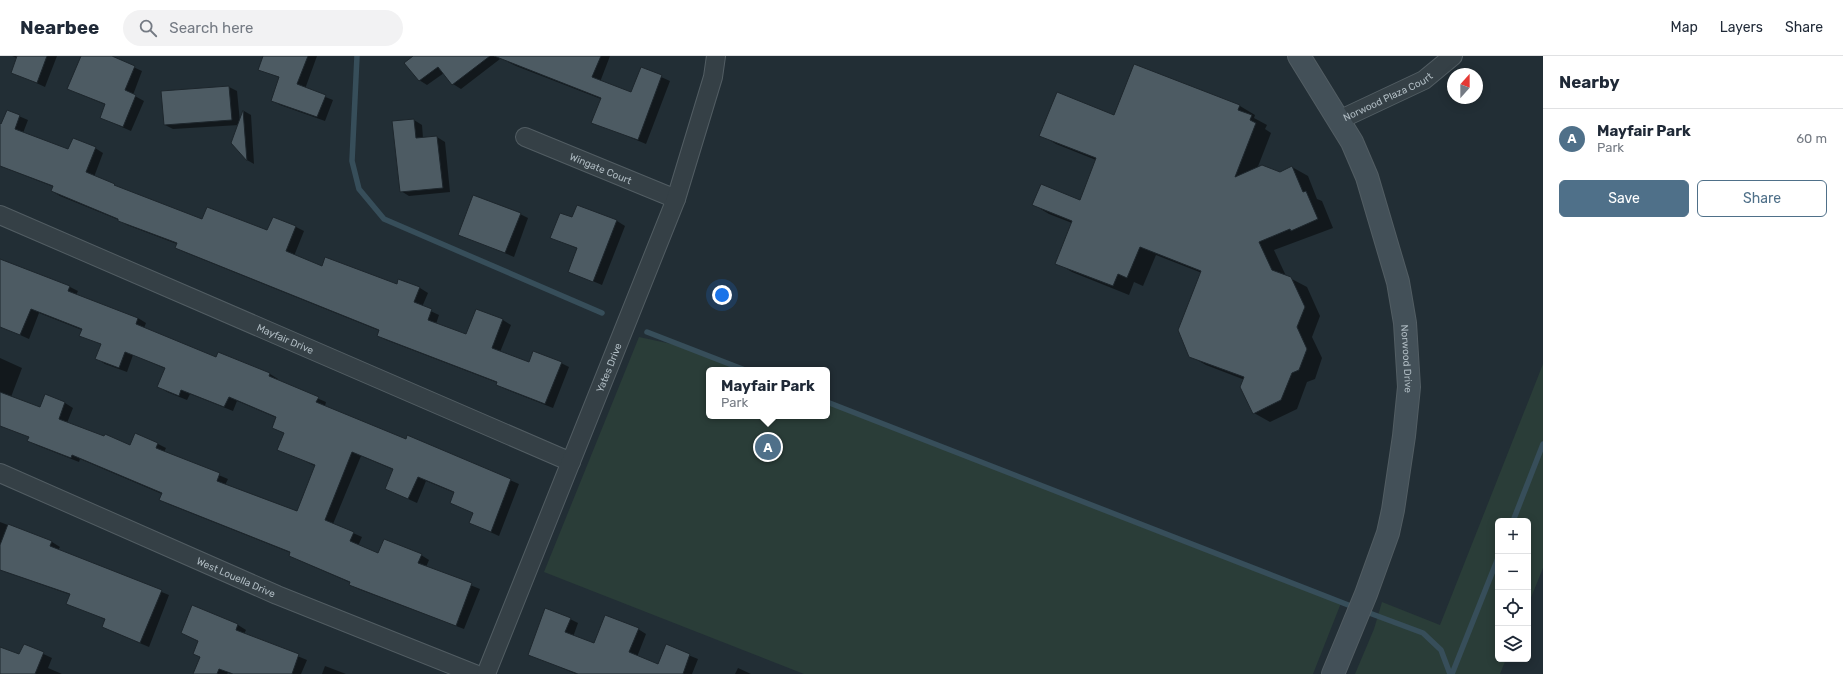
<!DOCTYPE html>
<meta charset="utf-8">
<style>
body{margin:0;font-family:Rubik,sans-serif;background:#f2f2f3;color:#1f2937}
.controls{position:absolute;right:12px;bottom:12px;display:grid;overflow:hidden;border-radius:6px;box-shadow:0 2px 10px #0003}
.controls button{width:36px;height:36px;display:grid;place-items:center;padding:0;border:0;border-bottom:1px solid #e0e1e3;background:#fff;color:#1f2937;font:20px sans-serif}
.compass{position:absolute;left:1447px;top:12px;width:36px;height:36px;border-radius:50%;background:#fff;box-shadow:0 2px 10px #0003;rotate:21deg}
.you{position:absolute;left:722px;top:239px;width:14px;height:14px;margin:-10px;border:3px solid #fff;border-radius:50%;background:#1a73e8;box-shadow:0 0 0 6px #1a73e833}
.badge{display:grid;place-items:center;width:26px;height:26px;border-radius:50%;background:#4f7089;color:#fff;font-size:13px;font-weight:700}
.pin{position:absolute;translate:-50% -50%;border:2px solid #fff;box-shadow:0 1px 4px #0006}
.popup{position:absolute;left:706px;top:311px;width:124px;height:52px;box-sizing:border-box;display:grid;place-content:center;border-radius:6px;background:#fff;filter:drop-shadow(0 1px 3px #0005);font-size:13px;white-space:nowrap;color:#747a83}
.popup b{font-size:15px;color:#1f2937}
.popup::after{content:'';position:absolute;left:50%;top:100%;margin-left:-8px;border:8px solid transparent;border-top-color:#fff}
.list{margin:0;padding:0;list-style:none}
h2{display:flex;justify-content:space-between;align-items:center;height:52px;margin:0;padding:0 16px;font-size:17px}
h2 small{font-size:13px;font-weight:400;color:#747a83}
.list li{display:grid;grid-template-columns:26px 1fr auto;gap:12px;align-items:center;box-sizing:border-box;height:60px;padding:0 16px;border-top:1px solid #e0e1e3}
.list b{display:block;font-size:15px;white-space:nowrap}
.list p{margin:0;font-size:13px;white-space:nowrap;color:#747a83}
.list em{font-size:13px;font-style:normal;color:#747a83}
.actions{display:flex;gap:8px;padding:12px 16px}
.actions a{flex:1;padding:9px 0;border:1px solid #4f7089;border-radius:6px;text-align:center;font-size:14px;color:#4f7089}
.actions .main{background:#4f7089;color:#fff}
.icon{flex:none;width:22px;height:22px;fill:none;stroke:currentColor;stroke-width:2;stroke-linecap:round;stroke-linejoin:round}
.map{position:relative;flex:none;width:1543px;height:618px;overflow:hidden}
header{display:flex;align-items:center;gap:24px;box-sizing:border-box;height:56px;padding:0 20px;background:#fff;border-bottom:1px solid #e0e1e3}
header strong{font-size:19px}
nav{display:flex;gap:22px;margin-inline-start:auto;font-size:14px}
.search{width:280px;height:36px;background:#f2f2f3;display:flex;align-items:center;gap:10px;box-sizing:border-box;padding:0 14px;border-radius:22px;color:#747a83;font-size:15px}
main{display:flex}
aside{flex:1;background:#fff}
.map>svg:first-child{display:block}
</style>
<header>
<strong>Nearbee</strong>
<div class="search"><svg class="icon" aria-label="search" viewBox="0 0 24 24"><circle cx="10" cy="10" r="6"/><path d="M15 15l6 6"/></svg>Search here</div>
<nav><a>Map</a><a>Layers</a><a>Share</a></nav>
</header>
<main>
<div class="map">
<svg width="1543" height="618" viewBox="0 0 1543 618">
<rect width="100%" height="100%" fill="#222e35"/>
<!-- green -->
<g fill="#2a3d38">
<polygon points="639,281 690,292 746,314 709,314 709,360 827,360 827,346 1175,484 1341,547 1313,618 804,618 544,516"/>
<polygon points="1543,308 1543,512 1528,549 1528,465 1498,465 1498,603 1506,603 1500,618 1355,618 1374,573 1382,546 1440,569"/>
</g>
<!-- shadow -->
<g fill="#0007">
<polygon points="12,0 57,0 45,31 12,16 17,2"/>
<polygon points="82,0 109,0 142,15 133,39 144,45 131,75 101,62 106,49 77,37"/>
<polygon points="264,0 317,0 305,33 333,44 325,65 280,49 272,44 280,22 259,13"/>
<polygon points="415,0 498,0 500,3 461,33 453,28 444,17 427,29 419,24"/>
<polygon points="511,0 610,0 600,26 632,37 641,12 670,25 646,88 593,66 601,43 516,10 508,6"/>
<polygon points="1135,9 1240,50 1255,59 1254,62 1267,69 1265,73 1271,77 1257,113 1280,117 1292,111 1308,120 1317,143 1322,145 1333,172 1274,194 1286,220 1307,231 1320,260 1312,281 1322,302 1315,323 1307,326 1297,353 1270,366 1254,357 1245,324 1206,309 1190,300 1202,217 1156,199 1143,230 1134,226 1129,239 1072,216 1057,207 1072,167 1049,158 1034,149 1080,145 1096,104 1056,88 1041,79 1115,60"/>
<polygon points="229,31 237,35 240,66 244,55 251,59 254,108 247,104 232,87 239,69 173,73 165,69"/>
<polygon points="7,55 28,64 23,77 68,95 95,92 103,97 94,121 123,134 203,164 268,176 296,171 304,175 294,200 323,211 397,229 399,224 420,232 428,237 422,251 439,259 436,268 466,280 476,254 503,264 511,269 500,296 529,307 561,307 569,311 553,352 505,333 497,328 498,327 386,284 378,279 380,275 184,196 176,192 177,188 127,169 119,164 60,140 52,135 54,131 0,110 0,73"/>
<polygon points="414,64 422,69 423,82 437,81 445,86 450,136 409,140 401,135"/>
<polygon points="520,158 528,162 514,201 459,178"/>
<polygon points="573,163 617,165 625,170 602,229 569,215 578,193 551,181"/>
<polygon points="0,203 70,231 78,235 76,239 138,262 146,267 144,272 216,302 219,297 270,318 278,323 277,325 326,346 325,350 406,384 408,380 519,428 499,480 470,467 473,457 451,447 455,437 426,425 417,447 386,433 394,414 361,400 333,468 362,481 358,490 379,498 421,499 429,504 426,511 480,533 464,573 358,533 350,528 351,527 298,504 291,497 168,448 160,444 162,438 80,403 79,406 36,389 28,384 29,381 0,370 0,302 22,312 11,341 41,352 46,340 65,347 73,352 67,367 130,390 158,388 166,392 164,396 228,423 225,429 297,457 315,410 279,393 285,378 273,372 277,362 237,345 233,355 190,338 187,344 167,336 159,331 166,313 133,299 127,316 105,308 97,303 102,289 80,279 82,274 39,257 29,283 0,270"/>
<polygon points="0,466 52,486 60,491 58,494 169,539 149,591 111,575 103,570 106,564 68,547 71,539 0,514"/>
<polygon points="193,550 238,569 246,574 244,578 307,604 301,618 231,618 228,617 227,618 198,618 201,602 194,598 199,586 182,577"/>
<polygon points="570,563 578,567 573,581 594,589 638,573 646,578 637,601 659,609 666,590 698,603 692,618 576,618 529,598"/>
<polygon points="24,589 52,602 48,612 62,618 0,618 0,592 20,600"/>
<polygon points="325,610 346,618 322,618"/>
<polygon points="738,612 751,618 735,618"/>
</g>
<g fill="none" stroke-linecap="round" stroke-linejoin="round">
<!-- stream -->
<g stroke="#374e5a" stroke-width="5.5">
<polyline points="357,0 352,105 359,133 384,163 602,257"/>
<polyline points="647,276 745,314"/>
<polyline points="827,346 1356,552"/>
<polyline points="1513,465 1543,388"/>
<polyline points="1364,555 1423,577 1441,594 1450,618"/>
<polyline points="1452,618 1498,502"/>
</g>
</g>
<!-- building -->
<g fill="#4d5b63" stroke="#1d262c">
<polygon points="17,0 47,0 37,27 11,17"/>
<polygon points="81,0 112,0 135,10 125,34 136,39 123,71 100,62 105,48 67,33"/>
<polygon points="263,0 308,0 297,28 326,39 317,61 271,45 279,21 258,14"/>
<polygon points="413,0 490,0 452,29 438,11 419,25 404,7"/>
<polygon points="494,0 601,0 592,21 631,36 641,11 662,19 638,84 591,67 601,42"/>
<polygon points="1134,8 1240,49 1238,54 1252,59 1250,64 1256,67 1235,121 1262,109 1280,116 1292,110 1303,136 1306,135 1318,163 1291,175 1290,173 1259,186 1272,214 1291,221 1305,251 1297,271 1307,293 1299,314 1292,317 1281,344 1253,358 1240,331 1244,321 1189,301 1178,274 1201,215 1140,191 1127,222 1118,218 1113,230 1055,208 1072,165 1032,149 1041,128 1080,144 1096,102 1039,80 1057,36 1114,59"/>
<polygon points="229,30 232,64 164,69 161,35"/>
<polygon points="7,54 20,59 15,73 68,93 73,82 96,91 86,116 115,128 114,129 202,163 207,151 267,174 273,161 296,170 286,195 322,210 325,201 397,228 398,223 420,231 414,246 432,253 428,264 466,278 476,253 503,263 492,292 529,306 533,295 562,306 545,348 496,329 497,326 377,280 379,274 175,192 177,187 118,165 118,163 51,135 53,130 0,110 0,67 1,68"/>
<polygon points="243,54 247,105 231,87"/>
<polygon points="414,63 416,82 437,80 443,132 400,136 392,65"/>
<polygon points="473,139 521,157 505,197 458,179"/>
<polygon points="577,149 617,164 593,226 568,216 577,192 550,182 560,157 572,161"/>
<polygon points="0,203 70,230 68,235 138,262 136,268 216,301 218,296 270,317 269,320 319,341 316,346 406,383 407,379 511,423 491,476 469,467 473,457 450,447 454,436 418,421 408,443 385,433 393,413 352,396 325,464 354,476 350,485 378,497 384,483 422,498 418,507 472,527 456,570 349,529 350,526 289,500 290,496 159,444 162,437 72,399 71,402 27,385 29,381 0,370 0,336 40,351 45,338 65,346 59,363 104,380 105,378 130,389 135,377 158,387 156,392 220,417 217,425 297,455 315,409 277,394 284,377 272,372 276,361 229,341 224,351 181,334 179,340 157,331 165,312 125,296 119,312 95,303 101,288 79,280 82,273 31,253 20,279 0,271"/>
<polygon points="8,468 52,485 50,490 162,534 140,587 102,571 105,563 66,548 70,538 0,514 0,489"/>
<polygon points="192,549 238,568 236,574 299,598 292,618 233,618 219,613 217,618 193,618 200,601 193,598 198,585 181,577"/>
<polygon points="545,552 571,562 565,576 594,587 605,559 639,572 629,596 658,608 666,588 690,598 683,618 578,618 528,599"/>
<polygon points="24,588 44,596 35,618 0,618 0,591 19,598"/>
</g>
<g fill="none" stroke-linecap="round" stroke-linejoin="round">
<!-- street casing -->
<g stroke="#525d63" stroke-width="20">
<g id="street">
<path id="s1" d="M 1339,64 L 1424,24 L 1453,0"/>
<path id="s2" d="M 525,81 L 676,143"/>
<path id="s3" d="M 0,159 L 571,406"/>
<path id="s4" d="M 0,417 L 277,539 L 475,618"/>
<path id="s5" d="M 486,618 L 676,143 L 713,21 L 716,0"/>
</g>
</g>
<!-- secondary casing -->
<g stroke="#525d63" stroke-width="24">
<g id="secondary">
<path id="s6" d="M 1299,0 L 1352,86 L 1367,121 L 1398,226 L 1405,267 L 1409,331 L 1404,380 L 1393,454 L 1388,477 L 1366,538 L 1333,618"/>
</g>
</g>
<!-- street -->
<use href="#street" stroke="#354046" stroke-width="18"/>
<!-- secondary -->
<use href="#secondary" stroke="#435058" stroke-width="22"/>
</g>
<g text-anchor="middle" stroke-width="4" stroke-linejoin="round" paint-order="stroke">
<!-- street labels -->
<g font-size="10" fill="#afbbc2" stroke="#1b242a">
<text dy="4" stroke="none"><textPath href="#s1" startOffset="54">Norwood Plaza Court</textPath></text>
<text dy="4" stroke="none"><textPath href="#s2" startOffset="82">Wingate Court</textPath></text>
<text dy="4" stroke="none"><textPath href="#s3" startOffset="311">Mayfair Drive</textPath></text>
<text dy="4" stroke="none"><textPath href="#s6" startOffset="326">Norwood Drive</textPath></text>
<text dy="4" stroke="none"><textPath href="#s5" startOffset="330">Yates Drive</textPath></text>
<text dy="4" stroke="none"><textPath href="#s4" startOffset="258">West Louella Drive</textPath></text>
</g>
</g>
</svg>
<div class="controls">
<button>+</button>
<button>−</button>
<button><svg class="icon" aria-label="locate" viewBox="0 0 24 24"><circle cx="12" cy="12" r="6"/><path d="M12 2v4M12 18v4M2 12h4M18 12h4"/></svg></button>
<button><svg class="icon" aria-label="layers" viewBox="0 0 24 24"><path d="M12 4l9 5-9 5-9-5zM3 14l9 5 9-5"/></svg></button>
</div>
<svg class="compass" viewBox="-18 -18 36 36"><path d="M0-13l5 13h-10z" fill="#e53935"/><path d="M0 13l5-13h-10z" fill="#747a83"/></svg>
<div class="you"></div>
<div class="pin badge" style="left:768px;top:391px">A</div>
<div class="popup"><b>Mayfair Park</b>Park</div>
</div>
<aside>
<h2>Nearby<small></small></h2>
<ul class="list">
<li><span class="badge">A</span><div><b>Mayfair Park</b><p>Park</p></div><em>60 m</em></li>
</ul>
<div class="actions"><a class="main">Save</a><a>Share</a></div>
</aside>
</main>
